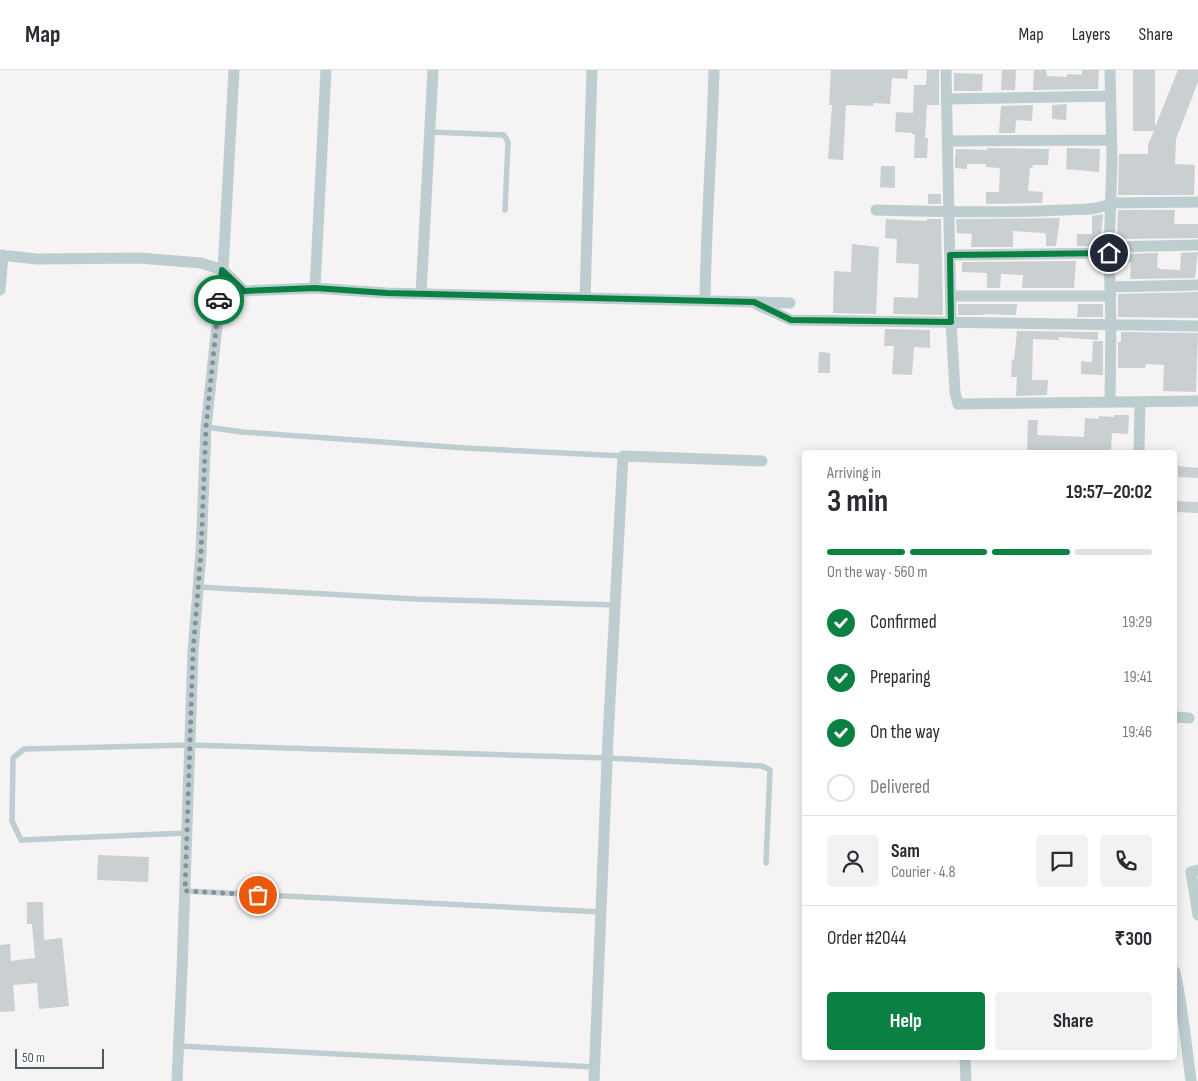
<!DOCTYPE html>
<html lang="en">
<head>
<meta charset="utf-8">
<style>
  body { margin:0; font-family:"Sofia Sans Condensed",sans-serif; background:#f2f2f3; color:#2b2b33; height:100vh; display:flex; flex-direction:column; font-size:19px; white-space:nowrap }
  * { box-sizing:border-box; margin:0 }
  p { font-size:16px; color:#7c7c81 }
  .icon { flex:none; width:28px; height:28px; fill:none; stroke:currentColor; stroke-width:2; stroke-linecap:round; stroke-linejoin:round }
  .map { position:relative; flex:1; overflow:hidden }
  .details { position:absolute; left:802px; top:380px; width:375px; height:610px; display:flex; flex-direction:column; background:#fff; border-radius:5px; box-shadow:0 2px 12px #0003 }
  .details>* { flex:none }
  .scale { position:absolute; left:15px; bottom:12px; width:89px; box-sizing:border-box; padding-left:5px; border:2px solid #485d63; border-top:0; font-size:14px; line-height:18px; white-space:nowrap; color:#485d63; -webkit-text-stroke:4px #fff; paint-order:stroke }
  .pin { position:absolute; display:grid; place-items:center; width:42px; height:42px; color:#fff; margin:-21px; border:2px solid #fff; border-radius:50%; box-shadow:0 1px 5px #0007 }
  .courier { position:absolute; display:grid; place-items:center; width:50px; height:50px; margin:-25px; border:4px solid #0b8043; border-radius:50%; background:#fff; color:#222; box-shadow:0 1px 6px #0007 }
  .headline em { font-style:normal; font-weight:700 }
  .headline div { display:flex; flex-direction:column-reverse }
  .headline { display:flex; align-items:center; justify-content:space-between; height:85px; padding:0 25px }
  h1 { font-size:32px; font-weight:700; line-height:38px }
  .bar { display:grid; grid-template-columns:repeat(4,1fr); gap:8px 5px; align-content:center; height:60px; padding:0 25px }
  .bar i { height:6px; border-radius:4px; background:#e1e1e2 }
  .bar .current { background:#0b8043 }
  .bar p { grid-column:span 4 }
  .line { display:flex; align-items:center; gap:12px; padding:0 25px; border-top:1px solid #e1e1e2 }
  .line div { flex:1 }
  .round { display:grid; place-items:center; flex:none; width:52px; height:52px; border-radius:5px; background:#f2f2f3 }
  ol { padding:0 25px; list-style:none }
  li { display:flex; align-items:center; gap:15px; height:55px }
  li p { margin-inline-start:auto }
  li .icon { padding:5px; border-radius:50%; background:#0b8043; color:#fff; stroke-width:4 }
  li:last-child { color:#7c7c81 }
  li i { width:28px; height:28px; border:2px solid #e1e1e2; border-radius:50% }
  .action { display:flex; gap:10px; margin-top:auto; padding:10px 25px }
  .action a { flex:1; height:58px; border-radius:5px; background:#0b8043; color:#fff; font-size:20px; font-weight:700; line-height:58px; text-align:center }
  .action a+a { background:#f2f2f3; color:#2b2b33 }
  header { display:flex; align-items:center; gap:30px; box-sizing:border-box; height:70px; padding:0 25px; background:#fff; border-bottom:1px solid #e1e1e2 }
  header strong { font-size:24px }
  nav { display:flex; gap:28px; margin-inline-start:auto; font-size:18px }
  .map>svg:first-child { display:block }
  .building { fill:#cacfd2 }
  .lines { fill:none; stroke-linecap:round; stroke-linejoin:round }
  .lane { stroke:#bdcdd0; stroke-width:5.5 }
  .street { stroke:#bdcdd0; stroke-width:11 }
  .done { stroke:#859295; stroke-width:5; stroke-dasharray:0 9 }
  .route { stroke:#0b8043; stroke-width:6 }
</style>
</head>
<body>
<header>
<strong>Map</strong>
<nav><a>Map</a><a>Layers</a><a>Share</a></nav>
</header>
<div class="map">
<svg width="1198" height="1011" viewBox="0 0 1198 1011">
  <rect width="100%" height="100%" fill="#f5f3f3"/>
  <!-- building -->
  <path class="building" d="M 831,0 L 908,0 L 907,9 L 892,8 L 890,34 L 874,33 L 873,36 L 846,35 L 843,90 L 828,89 L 832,35 L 829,35 Z
    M 927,0 L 939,0 L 939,35 L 927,35 L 925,68 L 928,68 L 927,88 L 914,88 L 915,65 L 912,64 L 912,63 L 895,62 L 896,42 L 913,43 L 914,15 L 926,15 Z
    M 1002,0 L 1016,0 L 1015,20 L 1001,20 Z
    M 1034,0 L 1046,0 L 1047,6 L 1067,7 L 1067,4 L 1082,5 L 1082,0 L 1099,0 L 1098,19 L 1033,20 Z
    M 1133,0 L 1155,0 L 1155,57 L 1178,0 L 1198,0 L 1198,12 L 1176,69 L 1175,94 L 1195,95 L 1194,125 L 1118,125 L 1119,84 L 1148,84 L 1148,75 L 1154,61 L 1133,61 Z
    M 954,3 L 983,4 L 982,21 L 954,21 Z
    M 1067,34 L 1066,50 L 1052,49 L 1052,35 Z
    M 1033,35 L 1032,51 L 1016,50 L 1015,63 L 999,63 L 1001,36 Z
    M 987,78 L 1049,79 L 1048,95 L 1033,95 L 1032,98 L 1030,98 L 1028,121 L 1043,122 L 1042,133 L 986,134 L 986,122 L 999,122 L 1000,98 L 986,97 L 986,94 L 967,94 L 967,99 L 955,98 L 955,88 L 956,79 L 987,80 Z
    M 1067,78 L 1100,79 L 1099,102 L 1066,99 Z
    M 881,96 L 895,96 L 895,118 L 880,117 Z
    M 928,124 L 941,124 L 941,134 L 928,134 Z
    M 1118,140 L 1175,140 L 1174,154 L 1198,154 L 1198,168 L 1117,169 Z
    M 1103,144 L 1100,176 L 1077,176 L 1077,164 L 1092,164 L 1092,146 Z
    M 1060,148 L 1056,176 L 1046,176 L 1046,164 L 1044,163 L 1013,161 L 1013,177 L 971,177 L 972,164 L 957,163 L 956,149 Z
    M 886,149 L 927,151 L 927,149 L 941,149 L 943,245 L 893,244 L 894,227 L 918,228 L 919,194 L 896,193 L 897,169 L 885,168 Z
    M 852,174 L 879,177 L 876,244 L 833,243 L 834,201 L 851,202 Z
    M 1198,182 L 1195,208 L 1130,209 L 1131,192 L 1119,191 L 1120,184 L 1158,183 L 1157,198 L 1160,198 L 1160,199 L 1180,200 L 1181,183 Z
    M 1076,191 L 1074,218 L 1022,218 L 1023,205 L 1001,204 L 1000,218 L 987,218 L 987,203 L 962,202 L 962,192 Z
    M 1198,222 L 1198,248 L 1118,247 L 1118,224 Z
    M 958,234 L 1017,234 L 1016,245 L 985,244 L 985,245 L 958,245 Z
    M 1078,234 L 1103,234 L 1103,247 L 1077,247 Z
    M 885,259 L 930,260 L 930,278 L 914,277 L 912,305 L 892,304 L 894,276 L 884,276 Z
    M 1017,261 L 1098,262 L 1098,270 L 1059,267 L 1059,270 L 1033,269 L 1032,310 L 1048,310 L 1047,325 L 1016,326 L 1017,307 L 1011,307 L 1012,289 L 1014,290 Z
    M 1121,262 L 1198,263 L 1196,322 L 1163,321 L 1164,295 L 1146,294 L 1145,298 L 1118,298 L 1118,272 L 1121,272 Z
    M 1093,271 L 1103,271 L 1103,305 L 1081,304 L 1081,291 L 1092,292 Z
    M 819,282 L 830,283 L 830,303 L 818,303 Z
    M 1114,345 L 1129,345 L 1128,364 L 1112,363 L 1111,382 L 1068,381 L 1068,382 L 1027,382 L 1028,350 L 1038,350 L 1037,365 L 1084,367 L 1085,348 L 1099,349 L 1099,346 L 1114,347 Z
    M 1178,396 L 1198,398 L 1198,408 L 1178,407 Z
    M 1177,431 L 1198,432 L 1198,443 L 1176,442 Z
    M 98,785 L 149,787 L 148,812 L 97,810 Z
    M 27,832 L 43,832 L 44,870 L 62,868 L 69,936 L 39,939 L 37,913 L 13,915 L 15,941 L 0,942 L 0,875 L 10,874 L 11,891 L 35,888 L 32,854 L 27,854 Z"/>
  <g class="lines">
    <!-- lane -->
    <path class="lane" d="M 430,62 L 504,65 L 508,72 L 505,140
      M 206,357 L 242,362 L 465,378 L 623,386
      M 198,517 L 415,529 L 615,535
      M 187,763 L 21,770 L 12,751 L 13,688 L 24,679 L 190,675 L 608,688 L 762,696 L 770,700 L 766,793
      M 185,821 L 602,842
      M 179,976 L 595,997"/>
    <!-- street -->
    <path class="street" d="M 946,0 L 951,252 L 955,322 L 958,334 L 1198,331
      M 1110,0 L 1112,89 L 1109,183 L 1111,255 L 1110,332
      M 946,29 L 1110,26
      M 947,71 L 1111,70
      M 876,140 C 938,142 1000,143 1062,140 C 1078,139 1097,141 1111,133 L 1198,132
      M 1109,177 L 1198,175
      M 0,185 L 37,189 L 139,188 L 201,193 L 223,200 L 244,221 L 315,218 L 387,223 L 790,233
      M 950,185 L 1109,183
      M 1110,217 L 1198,215
      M 315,218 L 326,0
      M 0,220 L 3,185
      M 421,224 L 433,0
      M 951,226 L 1111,226
      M 585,228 L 592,0
      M 705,231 C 706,154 712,77 714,0
      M 758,235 L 791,250 L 1198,256
      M 1139,382 L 1140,332
      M 1175,647 L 1189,648
      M 1198,800 L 1191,802 L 1198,845
      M 1175,902 C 1183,938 1186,974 1191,1011
      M 965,988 L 966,1011
      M 177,1011 L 182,901 L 193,582 L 201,482 L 206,357 L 223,200 L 234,0
      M 594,1011 L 608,668 L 623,386 L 762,391"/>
  </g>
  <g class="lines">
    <!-- done -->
    <path class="done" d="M 219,230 L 206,357 L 201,482 L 193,582 L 185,821 L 258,825"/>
    <!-- route -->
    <path class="route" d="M 219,230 L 222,200 L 244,221 L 315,218 L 387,223 L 754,232 L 791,250 L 951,252 L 950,185 L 1109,183"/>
  </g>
</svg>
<div class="scale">50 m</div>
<div class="pin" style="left:258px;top:825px;background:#ea580c"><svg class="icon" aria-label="bag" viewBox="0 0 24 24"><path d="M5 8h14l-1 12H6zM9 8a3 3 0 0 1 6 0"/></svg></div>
<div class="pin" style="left:1109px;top:183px;background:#1f2937"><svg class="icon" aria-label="home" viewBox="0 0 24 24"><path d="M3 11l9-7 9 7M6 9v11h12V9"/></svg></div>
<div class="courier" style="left:219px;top:230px"><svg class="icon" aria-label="car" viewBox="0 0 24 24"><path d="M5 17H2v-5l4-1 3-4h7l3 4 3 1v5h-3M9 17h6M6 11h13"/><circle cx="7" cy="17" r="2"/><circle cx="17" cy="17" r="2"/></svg></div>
<section class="details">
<div class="headline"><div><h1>3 min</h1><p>Arriving in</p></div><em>19:57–20:02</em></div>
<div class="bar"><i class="current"></i><i class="current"></i><i class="current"></i><i></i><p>On the way · 560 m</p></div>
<ol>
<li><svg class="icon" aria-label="check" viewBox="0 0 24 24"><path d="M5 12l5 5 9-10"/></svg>Confirmed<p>19:29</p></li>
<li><svg class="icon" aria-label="check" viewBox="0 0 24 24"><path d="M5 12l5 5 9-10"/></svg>Preparing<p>19:41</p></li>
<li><svg class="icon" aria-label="check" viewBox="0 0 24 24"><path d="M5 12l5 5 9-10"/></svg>On the way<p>19:46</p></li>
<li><i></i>Delivered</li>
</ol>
<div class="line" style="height:90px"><a class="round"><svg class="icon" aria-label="person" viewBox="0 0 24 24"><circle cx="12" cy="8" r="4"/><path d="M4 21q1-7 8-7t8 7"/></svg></a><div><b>Sam</b><p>Courier · 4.8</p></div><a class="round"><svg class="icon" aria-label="chat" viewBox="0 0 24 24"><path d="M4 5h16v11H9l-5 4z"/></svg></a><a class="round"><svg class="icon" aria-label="phone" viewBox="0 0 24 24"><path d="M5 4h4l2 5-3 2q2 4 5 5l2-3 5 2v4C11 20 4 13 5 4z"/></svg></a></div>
<div class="line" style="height:65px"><div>Order #2044</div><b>₹300</b></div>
<div class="action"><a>Help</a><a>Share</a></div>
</section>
</div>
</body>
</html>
